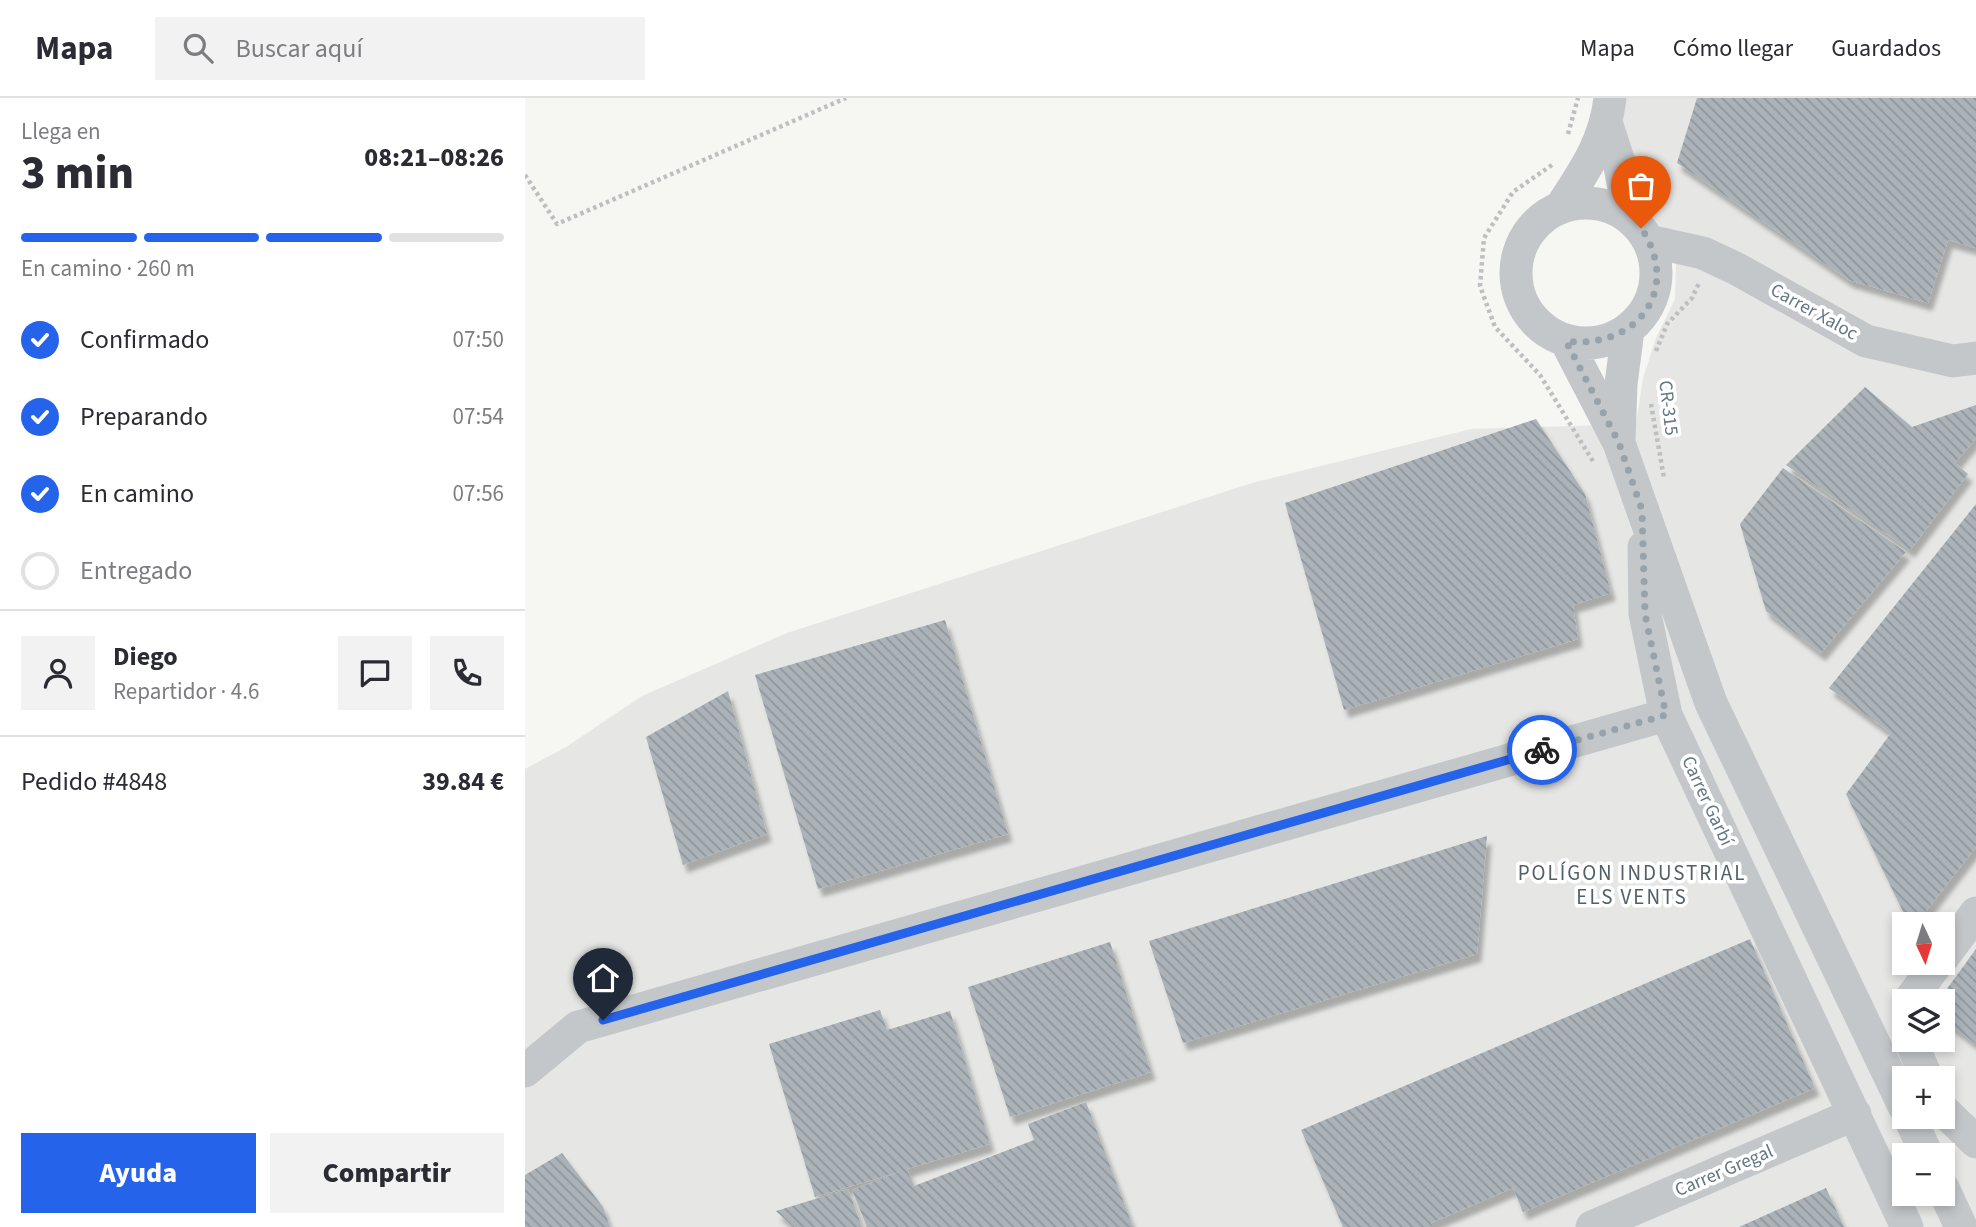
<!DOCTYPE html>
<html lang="es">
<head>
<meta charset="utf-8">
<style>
  body { margin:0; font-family:"Source Sans 3",sans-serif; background:#f2f2f3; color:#2b2b33; height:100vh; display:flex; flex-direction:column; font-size:26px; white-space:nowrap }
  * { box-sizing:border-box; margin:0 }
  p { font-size:23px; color:#7c7c81 }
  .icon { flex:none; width:38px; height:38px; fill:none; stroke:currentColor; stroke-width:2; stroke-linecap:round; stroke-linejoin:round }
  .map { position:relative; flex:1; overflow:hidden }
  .drawer { display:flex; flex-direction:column; background:#fff; width:525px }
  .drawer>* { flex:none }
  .needle { width:46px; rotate:176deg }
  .controls { position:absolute; left:1367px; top:814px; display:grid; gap:14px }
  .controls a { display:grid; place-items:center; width:63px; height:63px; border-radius:0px; background:#fff; box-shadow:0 4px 10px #0003; font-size:35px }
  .pin { position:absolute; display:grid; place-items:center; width:60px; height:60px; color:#fff; margin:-72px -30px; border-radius:50% 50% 50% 0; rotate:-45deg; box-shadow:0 0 7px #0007 }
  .pin .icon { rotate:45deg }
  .courier { position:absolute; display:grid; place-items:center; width:70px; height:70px; margin:-35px; border:5px solid #2563eb; border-radius:50%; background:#fff; color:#222; box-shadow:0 2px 9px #0007 }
  .summary em { font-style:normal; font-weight:800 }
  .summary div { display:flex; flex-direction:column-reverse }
  .summary { display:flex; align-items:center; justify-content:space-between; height:119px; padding:0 21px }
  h1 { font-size:46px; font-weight:800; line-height:52px }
  .bar { display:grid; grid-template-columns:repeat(4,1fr); gap:10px 7px; align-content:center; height:84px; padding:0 21px }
  .bar i { height:9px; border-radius:5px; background:#e1e1e2 }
  .bar .active { background:#2563eb }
  .bar p { grid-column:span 4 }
  .line { display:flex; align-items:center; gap:18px; padding:0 21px; border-top:2px solid #e1e1e2 }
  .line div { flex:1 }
  .round { display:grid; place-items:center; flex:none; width:74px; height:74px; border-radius:0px; background:#f2f2f3 }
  ol { padding:0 21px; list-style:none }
  li { display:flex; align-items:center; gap:21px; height:77px }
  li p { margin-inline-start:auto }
  li .icon { padding:7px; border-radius:50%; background:#2563eb; color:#fff; stroke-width:4 }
  li:last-child { color:#7c7c81 }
  li i { width:38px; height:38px; border:4px solid #e1e1e2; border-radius:50% }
  .button { display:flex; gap:14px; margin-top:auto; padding:14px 21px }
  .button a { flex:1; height:80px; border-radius:0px; background:#2563eb; color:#fff; font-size:28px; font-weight:800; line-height:80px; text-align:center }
  .button a+a { background:#f2f2f3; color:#2b2b33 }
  header { display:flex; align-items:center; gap:42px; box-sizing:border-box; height:98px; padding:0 35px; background:#fff; border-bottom:2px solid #e1e1e2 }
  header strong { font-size:33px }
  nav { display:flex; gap:38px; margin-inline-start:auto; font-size:24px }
  .search { width:490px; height:63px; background:#f2f2f3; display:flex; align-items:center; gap:18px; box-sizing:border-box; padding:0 24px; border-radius:0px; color:#7c7c81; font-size:26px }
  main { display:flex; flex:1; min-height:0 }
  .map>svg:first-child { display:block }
  .built { fill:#e6e7e5; fill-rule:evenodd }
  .building { fill:url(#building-back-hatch); filter:url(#shadow) }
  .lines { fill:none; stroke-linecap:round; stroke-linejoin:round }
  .path { stroke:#bdbfc1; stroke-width:4.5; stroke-dasharray:3.5 3.5; stroke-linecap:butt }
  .minor { stroke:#c3c7ca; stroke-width:33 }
  .done { stroke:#97a2aa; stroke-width:7; stroke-dasharray:0 12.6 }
  .route { stroke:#2563eb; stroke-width:9 }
  .labels { text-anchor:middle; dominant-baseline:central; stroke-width:7; stroke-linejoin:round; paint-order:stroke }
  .street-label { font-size:19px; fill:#647584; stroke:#fff }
  .neighbourhood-label { font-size:21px; letter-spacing:2px; fill:#525f69; stroke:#fff }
</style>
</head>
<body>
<header>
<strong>Mapa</strong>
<div class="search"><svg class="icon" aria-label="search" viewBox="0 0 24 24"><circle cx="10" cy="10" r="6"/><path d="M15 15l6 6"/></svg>Buscar aquí</div>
<nav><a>Mapa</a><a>Cómo llegar</a><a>Guardados</a></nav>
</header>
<main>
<section class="drawer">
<div class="summary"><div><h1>3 min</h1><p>Llega en</p></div><em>08:21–08:26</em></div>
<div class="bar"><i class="active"></i><i class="active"></i><i class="active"></i><i></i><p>En camino · 260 m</p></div>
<ol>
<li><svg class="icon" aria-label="check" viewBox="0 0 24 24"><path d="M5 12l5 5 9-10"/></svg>Confirmado<p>07:50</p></li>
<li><svg class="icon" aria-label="check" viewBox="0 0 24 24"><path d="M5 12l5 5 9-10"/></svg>Preparando<p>07:54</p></li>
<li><svg class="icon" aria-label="check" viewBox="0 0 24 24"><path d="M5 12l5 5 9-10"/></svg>En camino<p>07:56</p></li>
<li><i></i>Entregado</li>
</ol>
<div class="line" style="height:126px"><a class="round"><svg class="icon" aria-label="person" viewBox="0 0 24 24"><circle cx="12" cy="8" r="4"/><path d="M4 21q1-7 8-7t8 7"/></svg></a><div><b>Diego</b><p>Repartidor · 4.6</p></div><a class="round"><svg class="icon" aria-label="chat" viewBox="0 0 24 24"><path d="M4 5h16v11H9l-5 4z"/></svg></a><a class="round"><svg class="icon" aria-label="phone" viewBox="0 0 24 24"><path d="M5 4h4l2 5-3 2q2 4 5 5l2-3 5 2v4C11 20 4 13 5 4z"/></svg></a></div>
<div class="line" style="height:91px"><div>Pedido #4848</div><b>39.84 €</b></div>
<div class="button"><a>Ayuda</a><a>Compartir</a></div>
</section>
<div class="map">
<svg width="1451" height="1129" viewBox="0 0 1451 1129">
  <defs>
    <pattern id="building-back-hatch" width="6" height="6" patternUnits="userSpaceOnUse" patternTransform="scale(1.75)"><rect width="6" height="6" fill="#abb3b9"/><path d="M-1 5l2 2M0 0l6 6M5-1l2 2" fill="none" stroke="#8f969c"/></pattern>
    <filter id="shadow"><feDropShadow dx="4.5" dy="8" stdDeviation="2" flood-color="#0004"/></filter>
  </defs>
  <rect width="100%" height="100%" fill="#f6f6f2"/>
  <!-- built -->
  <path class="built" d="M 1098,0 L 1451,0 L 1451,1129 L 0,1129 L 0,671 L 41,649 L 117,598 L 262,535 L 727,385 L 946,331 L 1111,326 L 1118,280 L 1131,240 L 1150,201 L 1151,164 L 1135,129 L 1110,98 L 1097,34 ZM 1379,826 L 1418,826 L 1418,864 L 1379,864 ZM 1379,903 L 1418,903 L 1418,942 L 1379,942 ZM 1379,980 L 1418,980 L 1418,1018 L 1379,1018 ZM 1379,1057 L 1418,1057 L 1418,1096 L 1379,1096 Z"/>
  <!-- building -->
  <path class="building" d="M 1172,0 L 1451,0 L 1451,150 L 1423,142 L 1403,205 L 1324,182 L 1152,65 Z
    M 1340,289 L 1387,329 L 1451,307 L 1451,340 L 1430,365 L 1443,376 L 1385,452 L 1261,367 Z
    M 1011,321 L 1060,396 L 1086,495 L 1048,507 L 1053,541 L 819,612 L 760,405 Z
    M 1258,370 L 1381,454 L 1296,555 L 1241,513 L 1215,426 Z
    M 1451,406 L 1451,749 L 1391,826 L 1384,826 L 1321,696 L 1366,635 L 1304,590 Z
    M 420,522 L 483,736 L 293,791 L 230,577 Z
    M 203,593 L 242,736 L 158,767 L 121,639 Z
    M 962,738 L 952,856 L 658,945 L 624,843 Z
    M 1225,841 L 1290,990 L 998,1114 L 988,1090 L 906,1125 L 908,1129 L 818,1129 L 776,1032 Z
    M 585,844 L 626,974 L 485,1019 L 443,889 Z
    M 1451,851 L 1451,946 L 1418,922 L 1418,903 L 1413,903 Z
    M 355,912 L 362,932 L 425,913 L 465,1046 L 382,1071 L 389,1088 L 509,1042 L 503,1026 L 561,1004 L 608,1129 L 342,1129 L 327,1092 L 377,1073 L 290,1099 L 244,946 Z
    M 37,1055 L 78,1109 L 85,1129 L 0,1129 L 0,1077 Z
    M 1301,1090 L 1319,1129 L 1214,1129 Z
    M 323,1091 L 337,1129 L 268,1129 L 251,1113 Z"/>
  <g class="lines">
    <!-- path -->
    <path class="path" d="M 1043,36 L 1053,0
      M 1027,67 L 988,94 L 959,140 L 955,188 L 970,229 L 1015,277 L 1069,365
      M 0,77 L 32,126 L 321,0
      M 1131,253 L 1142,226 L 1167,200 L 1174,185
      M 1126,306 L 1139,380"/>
    <!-- minor -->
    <path class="minor" d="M 1082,27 L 1094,64 L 1105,120
      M991 175a70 70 0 1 1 140 0a70 70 0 1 1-140 0Z
      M 1036,109 C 1060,72 1080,44 1085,0
      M 1124,143 L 1178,155 L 1212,171 L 1341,243 L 1428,263 L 1451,260
      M 1041,243 L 1094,345 L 1186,605 L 1379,1008
      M 1094,343 L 1096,286 L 1103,232
      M 1119,449 L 1120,516 L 1141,617 L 1382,1129
      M 1418,859 L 1451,815
      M 1384,903 L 1413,864
      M 1385,942 L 1402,980
      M 0,973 L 53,929 L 1141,617
      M 1418,1012 L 1451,1044
      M 1384,1018 L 1402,1057
      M 1418,1090 L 1436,1129
      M 1067,1129 L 1330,1016"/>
  </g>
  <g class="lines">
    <!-- done -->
    <path class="done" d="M 1017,652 L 1141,617 L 1120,516 L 1117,412 L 1094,345 L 1041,243 C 1111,252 1158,192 1116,130"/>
    <!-- route -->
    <path class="route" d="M 78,922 L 1017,652"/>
  </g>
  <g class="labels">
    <!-- street labels -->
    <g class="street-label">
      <text transform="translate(1289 214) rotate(29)">Carrer Xaloc</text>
      <text transform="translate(1143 310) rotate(83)">CR-315</text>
      <text transform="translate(1182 703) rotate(65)">Carrer Garbí</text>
      <text transform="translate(1199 1073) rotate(-23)">Carrer Gregal</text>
    </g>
    <!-- neighbourhood labels -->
    <g class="neighbourhood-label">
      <text x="1107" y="775">POLÍGON INDUSTRIAL<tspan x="1107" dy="24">ELS VENTS</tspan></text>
    </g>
  </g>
</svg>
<div class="controls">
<a><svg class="needle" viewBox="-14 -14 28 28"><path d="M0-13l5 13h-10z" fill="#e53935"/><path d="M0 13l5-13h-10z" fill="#7c7c81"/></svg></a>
<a><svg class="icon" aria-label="layers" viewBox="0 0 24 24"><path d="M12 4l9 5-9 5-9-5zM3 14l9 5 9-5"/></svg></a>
<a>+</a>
<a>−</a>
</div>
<div class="pin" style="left:1116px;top:130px;background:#ea580c"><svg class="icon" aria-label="bag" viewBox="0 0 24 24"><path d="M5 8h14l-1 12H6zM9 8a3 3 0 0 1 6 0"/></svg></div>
<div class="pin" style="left:78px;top:922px;background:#1f2937"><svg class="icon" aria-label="home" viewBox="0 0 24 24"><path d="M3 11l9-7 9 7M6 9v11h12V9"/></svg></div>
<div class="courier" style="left:1017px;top:652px"><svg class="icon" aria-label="bike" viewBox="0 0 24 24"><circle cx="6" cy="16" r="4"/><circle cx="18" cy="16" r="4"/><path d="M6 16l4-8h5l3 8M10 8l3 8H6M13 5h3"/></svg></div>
</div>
</main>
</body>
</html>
